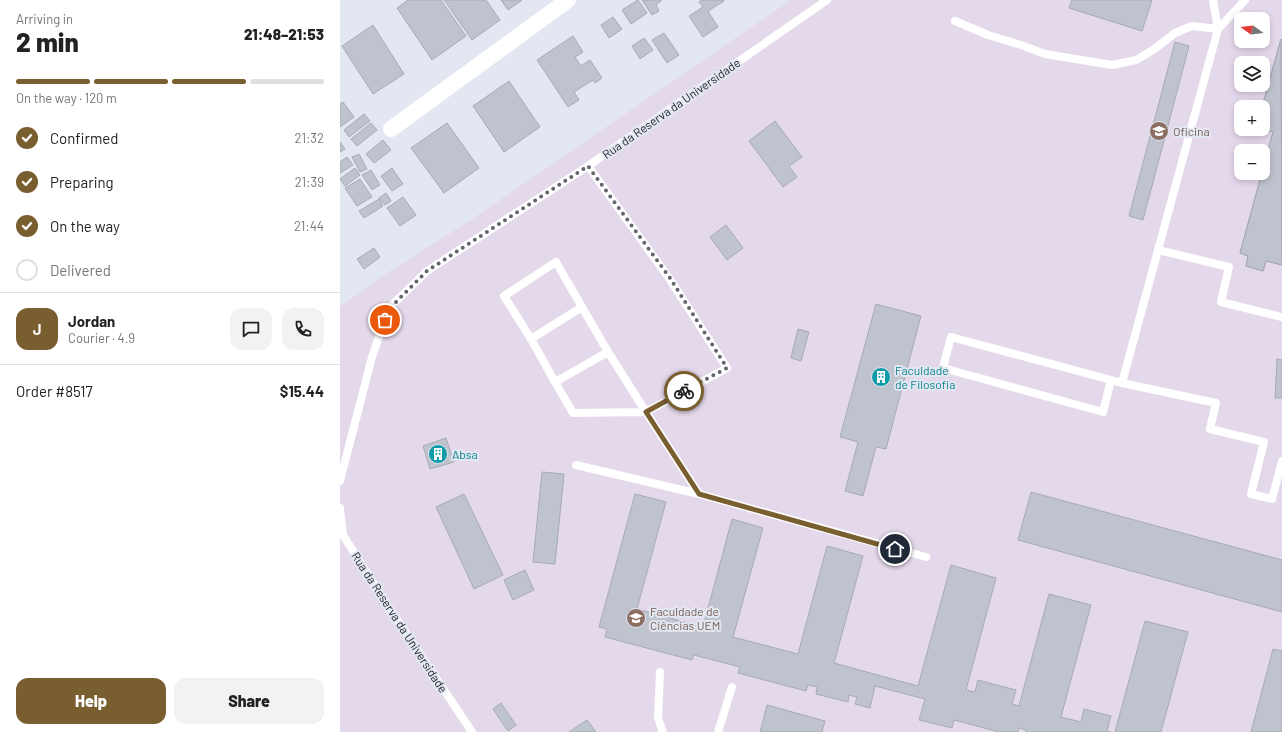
<!DOCTYPE html>
<html lang="en">
<head>
<meta charset="utf-8">
<style>
  body { margin:0; font-family:Barlow,sans-serif; background:#f2f2f2; color:#222; height:100vh; display:flex; flex-direction:column; font-size:15px; white-space:nowrap }
  * { box-sizing:border-box; margin:0 }
  p { font-size:13px; color:#767676 }
  .icon { flex:none; width:22px; height:22px; fill:none; stroke:currentColor; stroke-width:2; stroke-linecap:round; stroke-linejoin:round }
  .map { position:relative; flex:1; overflow:hidden }
  .side { display:flex; flex-direction:column; background:#fff; width:340px }
  .side>* { flex:none }
  .needle { width:26px; rotate:285deg }
  .buttons { position:absolute; left:894px; top:12px; display:grid; gap:8px }
  .buttons a { display:grid; place-items:center; width:36px; height:36px; border-radius:8px; background:#fff; box-shadow:0 2px 6px #0003; font-size:20px }
  .pin { position:absolute; display:grid; place-items:center; width:34px; height:34px; color:#fff; margin:-17px; border:2px solid #fff; border-radius:50%; box-shadow:0 1px 4px #0007 }
  .courier { position:absolute; display:grid; place-items:center; width:40px; height:40px; margin:-20px; border:3px solid #795e30; border-radius:50%; background:#fff; color:#222; box-shadow:0 1px 5px #0007 }
  .headline em { font-style:normal; font-weight:800 }
  .headline div { display:flex; flex-direction:column-reverse }
  .headline { display:flex; align-items:center; justify-content:space-between; height:68px; padding:0 16px }
  h1 { font-size:26px; font-weight:800; line-height:30px }
  .bar { display:grid; grid-template-columns:repeat(4,1fr); gap:6px 4px; align-content:center; height:48px; padding:0 16px }
  .bar i { height:5px; border-radius:3px; background:#e0e0e0 }
  .bar .active { background:#795e30 }
  .bar p { grid-column:span 4 }
  .line { display:flex; align-items:center; gap:10px; padding:0 16px; border-top:1px solid #e0e0e0 }
  .line div { flex:1 }
  .round { display:grid; place-items:center; flex:none; width:42px; height:42px; border-radius:12px; background:#f2f2f2 }
  ol { padding:0 16px; list-style:none }
  li { display:flex; align-items:center; gap:12px; height:44px }
  li p { margin-inline-start:auto }
  li .icon { padding:4px; border-radius:50%; background:#795e30; color:#fff; stroke-width:4 }
  li:last-child { color:#767676 }
  li i { width:22px; height:22px; border:2px solid #e0e0e0; border-radius:50% }
  .button { display:flex; gap:8px; margin-top:auto; padding:8px 16px }
  .button a { flex:1; height:46px; border-radius:12px; background:#795e30; color:#fff; font-size:16px; font-weight:800; line-height:46px; text-align:center }
  .button a+a { background:#f2f2f2; color:#222 }
  main { display:flex; flex:1; min-height:0 }
  .map>svg:first-child { display:block }
  .education { fill:#e4d8eb; fill-rule:evenodd }
  .building { fill:#bec3cd; stroke:#a7abb5 }
  .lines { fill:none; stroke-linecap:round; stroke-linejoin:round }
  .service { stroke:#fff; stroke-width:8 }
  .minor { stroke:#fff; stroke-width:16 }
  .done { stroke:#63666c; stroke-width:4; stroke-dasharray:0 7.2 }
  .route { stroke:#795e30; stroke-width:5 }
  .labels { text-anchor:middle; dominant-baseline:central; stroke-width:4; stroke-linejoin:round; paint-order:stroke }
  .street-label { font-size:12px; fill:#1f2024; stroke:#e2e7f2 }
  .education-label { font-size:12px; fill:#785e54; stroke:#e2e7f2; text-anchor:start }
  .culture-label { font-size:12px; fill:#0d838f; stroke:#e2e7f2; text-anchor:start }
</style>
</head>
<body>
<main>
<section class="side">
<div class="headline"><div><h1>2 min</h1><p>Arriving in</p></div><em>21:48–21:53</em></div>
<div class="bar"><i class="active"></i><i class="active"></i><i class="active"></i><i></i><p>On the way · 120 m</p></div>
<ol>
<li><svg class="icon" aria-label="check" viewBox="0 0 24 24"><path d="M5 12l5 5 9-10"/></svg>Confirmed<p>21:32</p></li>
<li><svg class="icon" aria-label="check" viewBox="0 0 24 24"><path d="M5 12l5 5 9-10"/></svg>Preparing<p>21:39</p></li>
<li><svg class="icon" aria-label="check" viewBox="0 0 24 24"><path d="M5 12l5 5 9-10"/></svg>On the way<p>21:44</p></li>
<li><i></i>Delivered</li>
</ol>
<div class="line" style="height:72px"><b class="round" style="background:#795e30;color:#fff">J</b><div><b>Jordan</b><p>Courier · 4.9</p></div><a class="round"><svg class="icon" aria-label="chat" viewBox="0 0 24 24"><path d="M4 5h16v11H9l-5 4z"/></svg></a><a class="round"><svg class="icon" aria-label="phone" viewBox="0 0 24 24"><path d="M5 4h4l2 5-3 2q2 4 5 5l2-3 5 2v4C11 20 4 13 5 4z"/></svg></a></div>
<div class="line" style="height:52px"><div>Order #8517</div><b>$15.44</b></div>
<div class="button"><a>Help</a><a>Share</a></div>
</section>
<div class="map">
<svg width="942" height="732" viewBox="0 0 942 732">
  <rect width="100%" height="100%" fill="#e2e7f2"/>
  <!-- education -->
  <path class="education" d="M 451,0 L 942,0 L 942,732 L 0,732 L 0,307 L 44,275 L 131,220 ZM 901,19 L 923,19 L 923,41 L 901,41 ZM 901,63 L 923,63 L 923,85 L 901,85 ZM 901,107 L 923,107 L 923,129 L 901,129 ZM 901,151 L 923,151 L 923,173 L 901,173 Z"/>
  <!-- building -->
  <path class="building" d="M 68,0 L 101,0 L 126,36 L 92,60 L 57,8 Z
    M 104,0 L 146,0 L 160,20 L 132,40 Z
    M 161,0 L 182,0 L 168,10 Z
    M 298,0 L 307,13 L 291,24 L 282,10 Z
    M 302,0 L 321,0 L 321,1 L 316,5 L 319,11 L 312,15 Z
    M 362,0 L 383,0 L 384,1 L 368,11 L 378,27 L 363,37 L 349,16 L 363,7 L 359,2 Z
    M 732,0 L 812,0 L 802,31 L 729,8 Z
    M 273,17 L 282,29 L 269,38 L 261,25 Z
    M 33,25 L 64,74 L 33,94 L 2,46 Z
    M 324,33 L 339,55 L 327,63 L 312,40 Z
    M 233,36 L 243,52 L 235,57 L 241,66 L 250,60 L 262,78 L 255,83 L 253,80 L 234,92 L 239,100 L 228,107 L 197,60 Z
    M 304,38 L 313,50 L 300,59 L 292,46 Z
    M 941,39 L 942,265 L 926,261 L 923,271 L 906,266 L 908,256 L 900,253 L 933,132 L 921,129 L 923,129 L 922,107 Z
    M 941,39 L 942,265 L 926,261 L 923,271 L 906,266 L 908,256 L 900,253 L 933,132 L 921,129 L 923,129 L 922,107 Z
    M 835,42 L 849,46 L 803,220 L 789,216 Z
    M 169,81 L 200,127 L 164,152 L 133,106 Z
    M 3,102 L 14,117 L 0,127 L 0,104 Z
    M 24,114 L 30,121 L 9,137 L 4,130 Z
    M 435,121 L 462,157 L 449,166 L 457,177 L 443,187 L 409,141 Z
    M 31,123 L 37,130 L 17,146 L 11,139 Z
    M 107,123 L 139,168 L 104,193 L 71,148 Z
    M 43,140 L 51,150 L 34,163 L 26,154 Z
    M 0,142 L 5,149 L 0,152 Z
    M 19,154 L 27,169 L 20,172 L 12,157 Z
    M 7,157 L 13,165 L 0,173 L 0,162 Z
    M 15,168 L 20,175 L 5,186 L 0,179 Z
    M 52,168 L 63,184 L 52,191 L 41,176 Z
    M 31,170 L 40,185 L 32,190 L 22,175 Z
    M 20,179 L 32,197 L 17,206 L 5,188 Z
    M 46,193 L 51,201 L 45,205 L 39,198 Z
    M 63,197 L 76,215 L 60,226 L 47,208 Z
    M 39,199 L 43,206 L 24,218 L 19,211 Z
    M 386,225 L 403,248 L 387,260 L 370,237 Z
    M 34,248 L 40,257 L 24,269 L 17,259 Z
    M 536,304 L 581,316 L 546,449 L 536,447 L 523,496 L 505,491 L 518,442 L 500,437 Z
    M 458,329 L 469,332 L 461,361 L 451,358 Z
    M 937,359 L 942,360 L 942,398 L 935,398 Z
    M 106,438 L 114,462 L 90,469 L 83,446 Z
    M 202,472 L 224,474 L 215,564 L 193,562 Z
    M 691,492 L 942,560 L 942,612 L 678,540 Z
    M 124,494 L 163,575 L 134,589 L 96,507 Z
    M 295,494 L 326,502 L 297,609 L 363,627 L 392,519 L 423,528 L 393,637 L 458,654 L 487,546 L 523,556 L 494,663 L 578,686 L 611,565 L 656,578 L 626,690 L 635,692 L 638,680 L 676,690 L 672,704 L 679,706 L 709,594 L 751,605 L 721,717 L 741,722 L 744,709 L 771,716 L 767,731 L 771,732 L 686,732 L 686,730 L 679,728 L 678,732 L 659,732 L 614,720 L 612,728 L 579,720 L 585,699 L 535,686 L 530,708 L 515,704 L 517,697 L 509,695 L 508,702 L 476,694 L 477,687 L 468,685 L 466,691 L 398,673 L 400,667 L 354,655 L 352,660 L 265,637 L 267,629 L 259,627 Z
    M 185,570 L 194,590 L 173,600 L 164,580 Z
    M 805,621 L 848,632 L 821,732 L 775,732 Z
    M 933,649 L 942,651 L 942,732 L 911,732 Z
    M 161,703 L 176,725 L 168,731 L 153,709 Z
    M 427,705 L 485,721 L 482,732 L 420,732 Z
    M 247,720 L 256,732 L 229,732 Z"/>
  <g class="lines">
    <!-- service -->
    <path class="service" d="M 615,21 L 648,35 L 681,45 L 705,54 L 772,65 L 796,60 L 813,50 L 835,33 L 852,26 L 878,29
      M 878,29 L 905,0
      M 248,166 L 329,278 L 387,368 L 306,412 L 359,494
      M 818,250 L 889,267 L 881,302 L 942,317
      M 191,339 L 242,307
      M 771,380 L 763,412 L 603,368 L 611,337 L 771,380 L 782,383 L 878,29 L 873,0
      M 215,382 L 233,413 L 306,412 L 268,352 L 216,262 L 164,296 L 191,339 L 215,382 L 268,352
      M 782,383 L 876,403 L 870,429 L 924,442 L 911,494 L 932,499 L 942,461
      M 236,465 L 359,494 L 586,557
      M 0,481 L 32,357 L 49,308 L 87,271 L 248,166 L 487,0
      M 0,508 L 3,535 L 44,600 L 132,732
      M 320,672 L 318,718 L 323,732
      M 378,732 L 392,687"/>
    <!-- minor -->
    <path class="minor" d="M 51,129 L 228,0"/>
  </g>
  <g class="lines">
    <!-- done -->
    <path class="done" d="M 45,320 L 50,308 L 87,271 L 248,166 L 330,278 L 387,368 L 344,391"/>
    <!-- route -->
    <path class="route" d="M 344,391 L 306,412 L 359,494 L 555,549"/>
  </g>
  <!-- icons -->
  <defs>
    <g id="university-disc" transform="scale(1)"><circle r="9.5" fill="#8d6e63" stroke="#e2e7f2"/><path d="M0-5L7-2L0 1L-7-2ZM-4 1L0 2.5L4 1V4Q0 6-4 4Z" fill="#fff"/></g>
    <g id="building-disc" transform="scale(1)"><circle r="9.5" fill="#0f9aa8" stroke="#e2e7f2"/><path d="M-4-6H4V6H1V3H-1V6H-4ZM-2.5-4.3h1.7v1.8h-1.7ZM.8-4.3h1.7v1.8H.8ZM-2.5-1h1.7V.8h-1.7ZM.8-1h1.7V.8H.8Z" fill="#fff"/></g>
  </defs>
  <g fill-rule="evenodd">
    <use href="#university-disc" x="819" y="131"/>
    <use href="#building-disc" x="541" y="377"/>
    <use href="#building-disc" x="98" y="454"/>
    <use href="#university-disc" x="296" y="618"/>
  </g>
  <g class="labels">
    <!-- street labels -->
    <g class="street-label">
      <text transform="translate(331 108) rotate(-35)">Rua da Reserva da Universidade</text>
      <text transform="translate(60 622) rotate(57)">Rua da Reserva da Universidade</text>
    </g>
    <!-- education labels -->
    <g class="education-label">
      <text x="833" y="131">Oficina</text>
      <text x="310" y="611">Faculdade de<tspan x="310" dy="14">Ciências UEM</tspan></text>
    </g>
    <!-- culture labels -->
    <g class="culture-label">
      <text x="555" y="370">Faculdade<tspan x="555" dy="14">de Filosofia</tspan></text>
      <text x="112" y="454">Absa</text>
    </g>
  </g>
</svg>
<div class="buttons">
<a><svg class="needle" viewBox="-14 -14 28 28"><path d="M0-13l5 13h-10z" fill="#e53935"/><path d="M0 13l5-13h-10z" fill="#767676"/></svg></a>
<a><svg class="icon" aria-label="layers" viewBox="0 0 24 24"><path d="M12 4l9 5-9 5-9-5zM3 14l9 5 9-5"/></svg></a>
<a>+</a>
<a>−</a>
</div>
<div class="pin" style="left:45px;top:320px;background:#ea580c"><svg class="icon" aria-label="bag" viewBox="0 0 24 24"><path d="M5 8h14l-1 12H6zM9 8a3 3 0 0 1 6 0"/></svg></div>
<div class="pin" style="left:555px;top:549px;background:#1f2937"><svg class="icon" aria-label="home" viewBox="0 0 24 24"><path d="M3 11l9-7 9 7M6 9v11h12V9"/></svg></div>
<div class="courier" style="left:344px;top:391px"><svg class="icon" aria-label="bike" viewBox="0 0 24 24"><circle cx="6" cy="16" r="4"/><circle cx="18" cy="16" r="4"/><path d="M6 16l4-8h5l3 8M10 8l3 8H6M13 5h3"/></svg></div>
</div>
</main>
</body>
</html>
